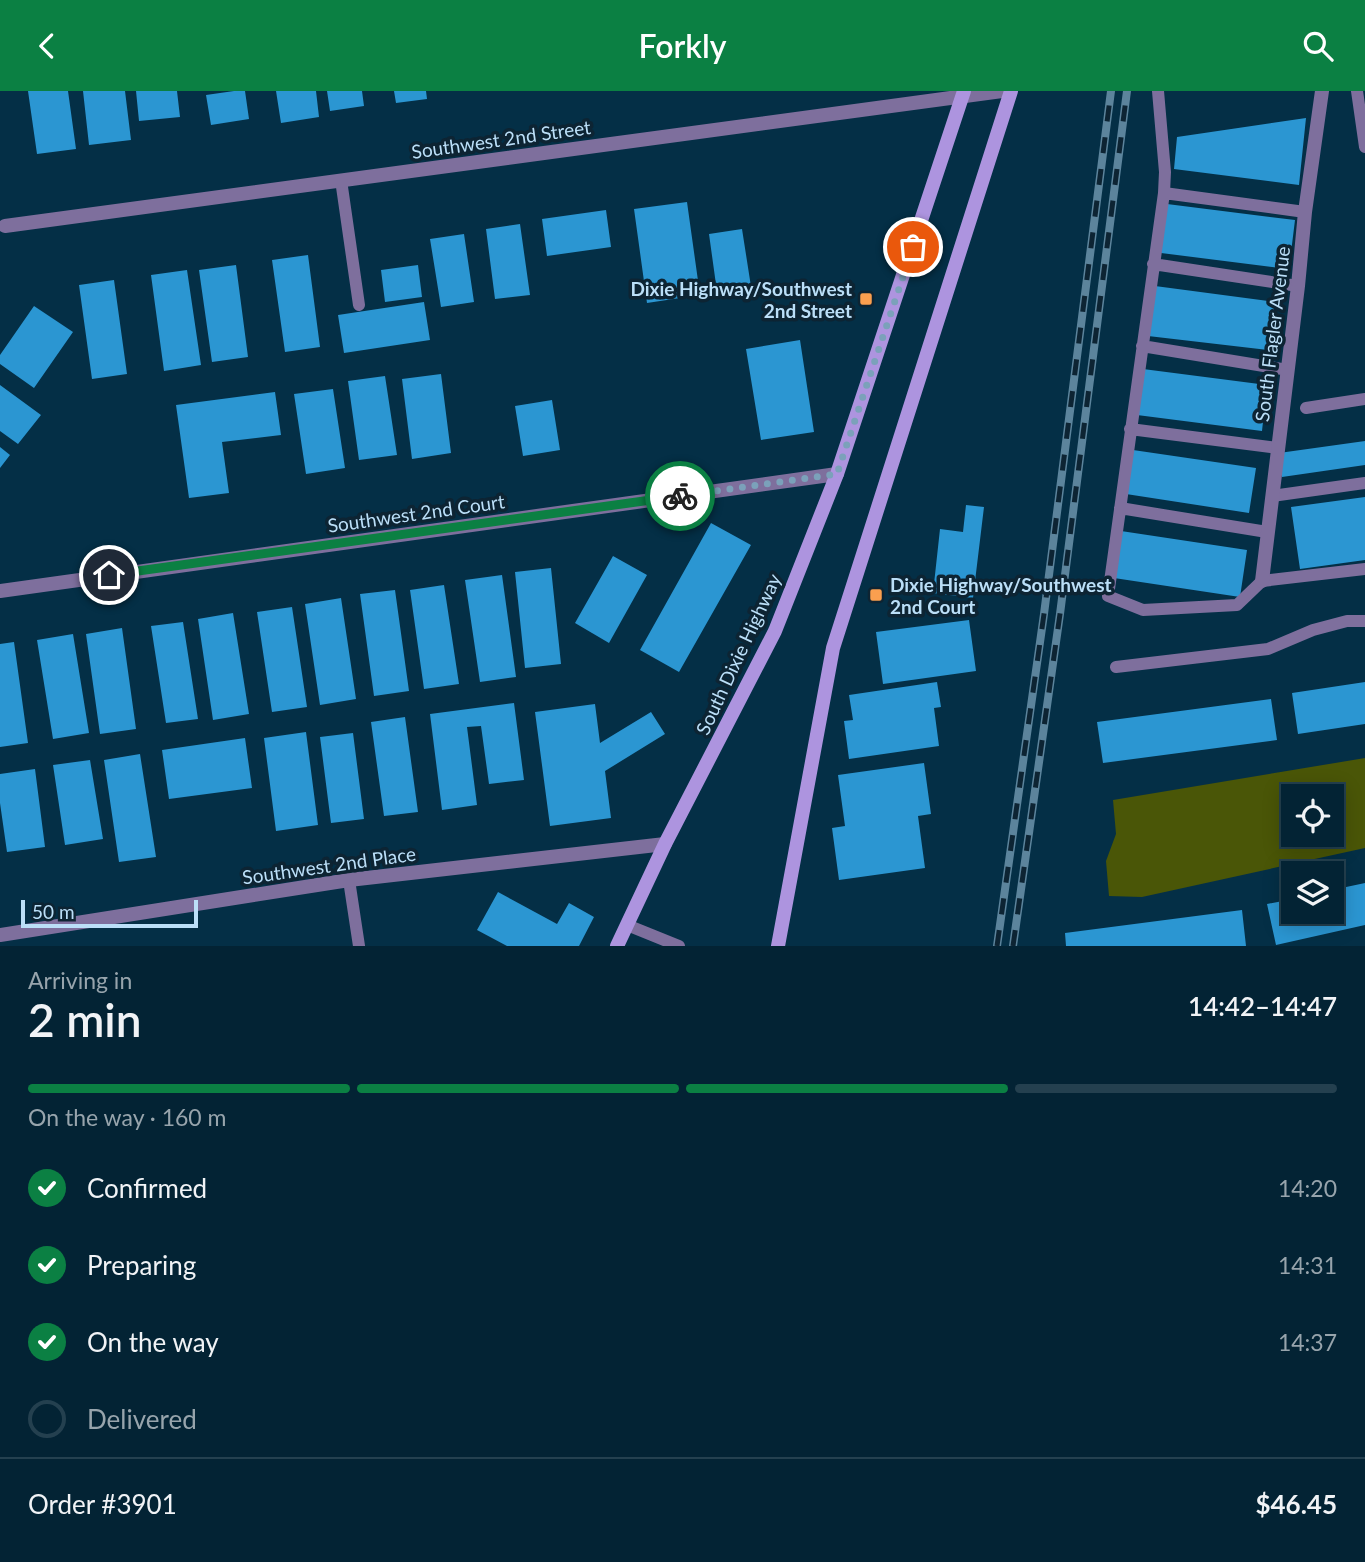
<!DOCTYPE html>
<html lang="en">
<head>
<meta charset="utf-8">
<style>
  body { margin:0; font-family:Lato,sans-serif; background:#112f40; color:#f1f3f6; height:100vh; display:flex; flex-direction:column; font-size:26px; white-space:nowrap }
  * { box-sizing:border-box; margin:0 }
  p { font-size:23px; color:#97a4ac }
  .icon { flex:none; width:38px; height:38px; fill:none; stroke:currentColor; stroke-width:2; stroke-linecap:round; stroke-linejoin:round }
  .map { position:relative; height:855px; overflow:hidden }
  .sheet { display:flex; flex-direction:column; background:#032334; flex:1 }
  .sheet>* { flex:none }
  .fabs { position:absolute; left:1281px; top:693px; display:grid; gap:14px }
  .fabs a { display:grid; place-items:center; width:63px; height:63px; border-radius:0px; background:#032334; box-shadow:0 4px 18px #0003,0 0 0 2px #24404f; font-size:35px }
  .scale { position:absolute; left:21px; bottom:18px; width:177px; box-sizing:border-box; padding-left:7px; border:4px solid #bbdff8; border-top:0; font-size:19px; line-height:24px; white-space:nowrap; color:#bbdff8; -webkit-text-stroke:5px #0d2433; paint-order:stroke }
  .pin { position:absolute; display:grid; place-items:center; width:60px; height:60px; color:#fff; margin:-30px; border:4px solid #fff; border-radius:50%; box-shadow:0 2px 7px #0007 }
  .courier { position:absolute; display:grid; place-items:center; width:70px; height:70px; margin:-35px; border:5px solid #0b8043; border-radius:50%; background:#fff; color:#222; box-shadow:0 2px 9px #0007 }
  .overview em { font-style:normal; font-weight:600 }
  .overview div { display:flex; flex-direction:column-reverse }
  .overview { display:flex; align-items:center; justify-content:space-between; height:119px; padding:0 28px }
  h1 { font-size:46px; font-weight:600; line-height:52px }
  .bar { display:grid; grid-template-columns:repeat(4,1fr); gap:10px 7px; align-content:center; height:84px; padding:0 28px }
  .bar i { height:9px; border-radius:5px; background:#24404f }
  .bar .active { background:#0b8043 }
  .bar p { grid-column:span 4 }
  .line { display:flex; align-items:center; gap:18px; padding:0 28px; border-top:2px solid #24404f }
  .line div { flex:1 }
  ol { padding:0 28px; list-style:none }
  li { display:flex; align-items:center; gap:21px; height:77px }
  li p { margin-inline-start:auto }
  li .icon { padding:7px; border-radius:50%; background:#0b8043; color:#fff; stroke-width:4 }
  li:last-child { color:#97a4ac }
  li i { width:38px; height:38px; border:4px solid #24404f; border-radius:50% }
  header { display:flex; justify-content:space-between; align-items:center; height:91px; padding:0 28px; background:#0b8043; color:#fff; font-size:32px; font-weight:600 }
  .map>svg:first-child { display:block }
  .water { fill:#4a5607; fill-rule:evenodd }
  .building { fill:#2b96d2 }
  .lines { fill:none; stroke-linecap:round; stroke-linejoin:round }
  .lane { stroke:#7e6f9d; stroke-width:12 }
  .street { stroke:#7e6f9d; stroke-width:14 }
  .secondary { stroke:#ad94df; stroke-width:14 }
  .rail-casing { stroke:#5c849c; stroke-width:8 }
  .rail { stroke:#0d2433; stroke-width:5; stroke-dasharray:16; stroke-linecap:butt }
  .done { stroke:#7ba1ba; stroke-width:7; stroke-dasharray:0 12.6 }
  .route { stroke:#0b8043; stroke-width:9 }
  .poi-dot { fill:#fa9f4f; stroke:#0d2433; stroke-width:2.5 }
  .labels { text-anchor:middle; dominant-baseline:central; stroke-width:7; stroke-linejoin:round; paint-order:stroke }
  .street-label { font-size:19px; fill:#bbdff8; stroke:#0d2433 }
  .poi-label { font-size:19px; font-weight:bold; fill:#bbdff8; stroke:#0d2433; text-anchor:end }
</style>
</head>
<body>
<header><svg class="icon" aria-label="back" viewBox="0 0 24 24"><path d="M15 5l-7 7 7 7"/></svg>Forkly<svg class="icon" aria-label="search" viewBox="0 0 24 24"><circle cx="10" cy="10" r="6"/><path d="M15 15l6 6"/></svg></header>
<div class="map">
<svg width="1365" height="855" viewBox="0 0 1365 855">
  <rect width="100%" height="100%" fill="#042f46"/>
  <!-- water -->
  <path class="water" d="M 1365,667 L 1365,757 L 1142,806 L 1109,805 L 1106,770 L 1116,743 L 1113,709 ZM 1293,705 L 1332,705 L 1332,744 L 1293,744 Z"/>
  <!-- building -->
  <path class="building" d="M 28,0 L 68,0 L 76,58 L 37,63 Z
    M 83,0 L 125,0 L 131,49 L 89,54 Z
    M 136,0 L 177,0 L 180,26 L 139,30 Z
    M 234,0 L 245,0 L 249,28 L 211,34 L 206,4 Z
    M 276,0 L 316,0 L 319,26 L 281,32 Z
    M 327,0 L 362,0 L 364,15 L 330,20 Z
    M 394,0 L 426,0 L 427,8 L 396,12 Z
    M 1306,27 L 1299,94 L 1174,78 L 1177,46 Z
    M 687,111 L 700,204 L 647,212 L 634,118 Z
    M 1167,113 L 1295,129 L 1289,178 L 1161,162 Z
    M 606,119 L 611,156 L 547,165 L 542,128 Z
    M 520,133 L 530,204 L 495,208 L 486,138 Z
    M 742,138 L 752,202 L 718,208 L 709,143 Z
    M 464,143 L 474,211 L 441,216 L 430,148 Z
    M 308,164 L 320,256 L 285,261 L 272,169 Z
    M 236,174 L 248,266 L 212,271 L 199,179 Z
    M 418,174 L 422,206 L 385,211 L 381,179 Z
    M 187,179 L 201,274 L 164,280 L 151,184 Z
    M 114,189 L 127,283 L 92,288 L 79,194 Z
    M 1155,195 L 1275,211 L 1268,259 L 1148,245 Z
    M 424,211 L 430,249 L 344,262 L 338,224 Z
    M 34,215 L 73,241 L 34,297 L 0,273 L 0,264 Z
    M 800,249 L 814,341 L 761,349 L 746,258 Z
    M 1143,278 L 1267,294 L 1262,340 L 1137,324 Z
    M 441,283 L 451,362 L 412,368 L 402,288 Z
    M 385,285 L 397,364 L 359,369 L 348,290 Z
    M 0,294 L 41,324 L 18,353 L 0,340 Z
    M 333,298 L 345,377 L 306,383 L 294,303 Z
    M 275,301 L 281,344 L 222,351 L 229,402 L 189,407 L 176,314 Z
    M 552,309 L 560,359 L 523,365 L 515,315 Z
    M 1365,350 L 1365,374 L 1282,386 L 1279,362 Z
    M 0,356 L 10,364 L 0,377 Z
    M 1133,359 L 1256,377 L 1249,422 L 1126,403 Z
    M 1365,406 L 1365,469 L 1300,478 L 1291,416 Z
    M 966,414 L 984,416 L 973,507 L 933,502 L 940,438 L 963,441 Z
    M 711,432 L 751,454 L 679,581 L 640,559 Z
    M 1121,440 L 1247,459 L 1240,506 L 1114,487 Z
    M 613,465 L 647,484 L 609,552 L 575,532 Z
    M 551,477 L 561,573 L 525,577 L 515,481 Z
    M 502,484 L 516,586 L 480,591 L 465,489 Z
    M 444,494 L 459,593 L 424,598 L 410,499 Z
    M 395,499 L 409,600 L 374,605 L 360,503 Z
    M 341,507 L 356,608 L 320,614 L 305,513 Z
    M 292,516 L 307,616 L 272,621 L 257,521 Z
    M 233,522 L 249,623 L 213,629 L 198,528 Z
    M 969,529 L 976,580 L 883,593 L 876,541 Z
    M 183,531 L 198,628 L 166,632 L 151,535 Z
    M 122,537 L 136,638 L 100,643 L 86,543 Z
    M 73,543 L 89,642 L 53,648 L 37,549 Z
    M 14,551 L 28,652 L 0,656 L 0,553 Z
    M 937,591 L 941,616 L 934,617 L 939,655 L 849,668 L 844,630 L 853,629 L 849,604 Z
    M 1365,591 L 1365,633 L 1298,643 L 1292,602 Z
    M 1271,608 L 1277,649 L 1103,672 L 1097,631 Z
    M 514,612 L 524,689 L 489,693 L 481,635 L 467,636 L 477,714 L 442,719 L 430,623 Z
    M 595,613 L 600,652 L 651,621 L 665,643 L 605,680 L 611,727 L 550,735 L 535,621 Z
    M 405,626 L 418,721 L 384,725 L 371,631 Z
    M 306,641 L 318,734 L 276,740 L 264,647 Z
    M 353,642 L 364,728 L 331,732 L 320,646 Z
    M 245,647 L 252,697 L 169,708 L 162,659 Z
    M 140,663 L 156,766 L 119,771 L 104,669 Z
    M 90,669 L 103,748 L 65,754 L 53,674 Z
    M 924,672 L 931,723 L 918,725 L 925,777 L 839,789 L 832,737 L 845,735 L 838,684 Z
    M 35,678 L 45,756 L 7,761 L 0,712 L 0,683 Z
    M 1365,792 L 1365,834 L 1276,854 L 1267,813 L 1293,808 L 1293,821 L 1332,821 L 1332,799 Z
    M 498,801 L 557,833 L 569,812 L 594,826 L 579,855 L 507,855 L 477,839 Z
    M 1242,819 L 1246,855 L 1066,855 L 1065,842 Z"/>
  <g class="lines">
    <!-- lane -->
    <path class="lane" d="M 1158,0 L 1165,81 L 1164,102 L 1108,505 L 1143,519 L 1237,514 L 1262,490 L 1365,478
      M 1357,0 L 1365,56
      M 341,89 L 359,214
      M 1164,102 L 1305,121
      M 1153,173 L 1298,195
      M 1142,255 L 1288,279
      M 1306,317 L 1365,308
      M 1130,338 L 1278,357
      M 1272,405 L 1365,392
      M 1120,417 L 1267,441
      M 1116,576 L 1268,558 L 1313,539 L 1347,530 L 1365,530
      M 349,789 L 359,855
      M 627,834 L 679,855"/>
    <!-- street -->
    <path class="street" d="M 5,135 L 1002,0
      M 1262,490 L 1298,195 L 1305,121 L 1322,0
      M 0,500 L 837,383
      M 0,844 L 349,789 L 665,753"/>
    <!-- secondary -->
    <path class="secondary" d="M 617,855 L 665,753 L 775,540 L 837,383 L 964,0
      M 778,855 L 833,557 L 1011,0"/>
    <!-- rail casing -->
    <g class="rail-casing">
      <path id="rail" d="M 997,855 L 1044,523 L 1111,0
        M 1013,855 L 1060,523 L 1127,0"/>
    </g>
    <!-- rail -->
    <use href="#rail" class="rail"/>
  </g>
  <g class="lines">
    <!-- done -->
    <path class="done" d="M 680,405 L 837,383 L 913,156"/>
    <!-- route -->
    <path class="route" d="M 109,484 L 680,405"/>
  </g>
  <!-- markers -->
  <g class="poi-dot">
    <rect x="859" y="201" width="14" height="14" rx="3.5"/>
    <rect x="869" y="497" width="14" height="14" rx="3.5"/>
  </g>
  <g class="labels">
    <!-- street labels -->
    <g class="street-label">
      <text transform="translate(501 48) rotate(-8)">Southwest 2nd Street</text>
      <text transform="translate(1272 243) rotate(-83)">South Flagler Avenue</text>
      <text transform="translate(416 422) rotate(-8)">Southwest 2nd Court</text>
      <text transform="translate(738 563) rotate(-65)">South Dixie Highway</text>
      <text transform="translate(329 774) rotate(-8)">Southwest 2nd Place</text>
    </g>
    <!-- poi labels -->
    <g class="poi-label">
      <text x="852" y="197">Dixie Highway/Southwest<tspan x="852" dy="22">2nd Street</tspan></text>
      <text x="890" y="493" text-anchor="start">Dixie Highway/Southwest<tspan x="890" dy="22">2nd Court</tspan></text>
    </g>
  </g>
</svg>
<div class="fabs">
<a><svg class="icon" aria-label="locate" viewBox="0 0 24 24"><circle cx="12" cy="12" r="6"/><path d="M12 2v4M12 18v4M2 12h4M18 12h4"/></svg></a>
<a><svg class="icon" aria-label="layers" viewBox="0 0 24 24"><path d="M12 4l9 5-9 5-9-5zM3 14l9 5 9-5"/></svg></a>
</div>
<div class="scale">50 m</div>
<div class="pin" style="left:913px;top:156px;background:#ea580c"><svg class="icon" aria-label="bag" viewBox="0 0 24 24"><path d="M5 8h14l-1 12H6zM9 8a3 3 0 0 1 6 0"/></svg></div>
<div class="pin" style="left:109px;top:484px;background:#1f2937"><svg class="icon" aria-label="home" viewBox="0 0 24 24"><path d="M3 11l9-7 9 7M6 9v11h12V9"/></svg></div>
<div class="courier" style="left:680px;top:405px"><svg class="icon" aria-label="bike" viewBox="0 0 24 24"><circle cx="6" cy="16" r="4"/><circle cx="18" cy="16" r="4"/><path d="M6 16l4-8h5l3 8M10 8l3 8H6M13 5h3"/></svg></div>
</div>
<section class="sheet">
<div class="overview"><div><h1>2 min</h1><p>Arriving in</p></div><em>14:42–14:47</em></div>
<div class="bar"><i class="active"></i><i class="active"></i><i class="active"></i><i></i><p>On the way · 160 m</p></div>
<ol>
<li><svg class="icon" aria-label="check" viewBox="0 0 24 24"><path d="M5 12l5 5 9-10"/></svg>Confirmed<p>14:20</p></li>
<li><svg class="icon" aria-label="check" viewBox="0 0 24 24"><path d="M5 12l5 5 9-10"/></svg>Preparing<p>14:31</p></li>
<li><svg class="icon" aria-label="check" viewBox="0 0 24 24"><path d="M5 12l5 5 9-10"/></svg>On the way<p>14:37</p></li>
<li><i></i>Delivered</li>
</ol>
<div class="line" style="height:91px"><div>Order #3901</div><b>$46.45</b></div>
</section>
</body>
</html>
